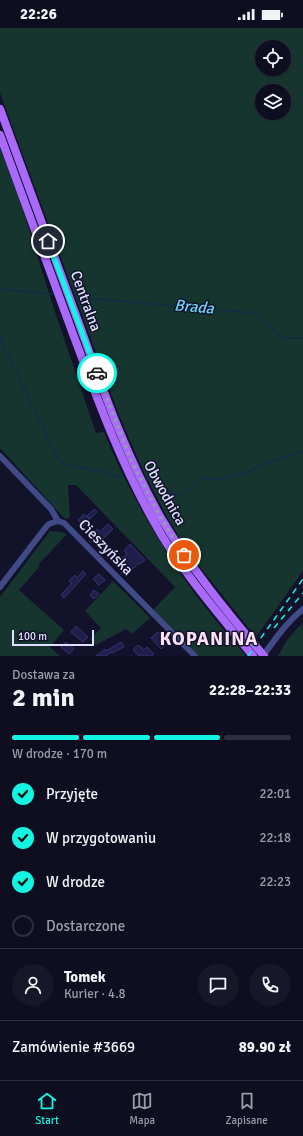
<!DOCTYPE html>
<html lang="pl">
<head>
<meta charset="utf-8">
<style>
  body { margin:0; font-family:Signika,sans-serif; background:#171729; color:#f1f3f6; height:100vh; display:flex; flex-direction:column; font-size:15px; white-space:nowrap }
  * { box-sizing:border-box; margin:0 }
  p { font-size:13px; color:#9b9ca5 }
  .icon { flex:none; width:22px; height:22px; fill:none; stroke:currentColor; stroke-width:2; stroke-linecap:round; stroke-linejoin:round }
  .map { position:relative; height:628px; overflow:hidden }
  .panel { display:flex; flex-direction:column; background:#0e0e20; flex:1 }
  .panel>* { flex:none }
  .fabs { position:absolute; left:255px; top:12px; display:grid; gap:8px }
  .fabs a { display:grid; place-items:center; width:36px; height:36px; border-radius:50%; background:#0e0e20; box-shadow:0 1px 3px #0004,0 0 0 1px #2e2e3e; font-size:20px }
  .scale { position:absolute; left:12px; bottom:10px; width:82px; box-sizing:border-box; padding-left:4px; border:2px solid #dee0fe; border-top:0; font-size:11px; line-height:14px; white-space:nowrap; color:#dee0fe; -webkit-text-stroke:3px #12132b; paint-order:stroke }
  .pin { position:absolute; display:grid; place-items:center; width:34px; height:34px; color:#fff; margin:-17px; border:2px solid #fff; border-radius:50%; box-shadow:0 1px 4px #0007 }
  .courier { position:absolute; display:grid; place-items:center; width:40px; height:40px; margin:-20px; border:3px solid #12f5e2; border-radius:50%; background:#fff; color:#222; box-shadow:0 1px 5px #0007 }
  .head em { font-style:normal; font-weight:800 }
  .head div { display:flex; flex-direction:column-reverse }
  .head { display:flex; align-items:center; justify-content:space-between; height:68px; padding:0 12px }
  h1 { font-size:26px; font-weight:800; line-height:30px }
  .bar { display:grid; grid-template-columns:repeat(4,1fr); gap:6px 4px; align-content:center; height:48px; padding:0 12px }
  .bar i { height:5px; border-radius:3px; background:#2e2e3e }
  .bar .active { background:#12f5e2 }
  .bar p { grid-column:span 4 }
  .line { display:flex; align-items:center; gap:10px; padding:0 12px; border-top:1px solid #2e2e3e }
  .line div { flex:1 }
  .round { display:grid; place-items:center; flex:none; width:42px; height:42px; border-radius:21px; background:#171729 }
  ol { padding:0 12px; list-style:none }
  li { display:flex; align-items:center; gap:12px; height:44px }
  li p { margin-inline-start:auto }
  li .icon { padding:4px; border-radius:50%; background:#12f5e2; color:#111; stroke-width:4 }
  li:last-child { color:#9b9ca5 }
  li i { width:22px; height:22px; border:2px solid #2e2e3e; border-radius:50% }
  .status { display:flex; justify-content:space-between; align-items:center; height:28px; padding:0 20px; background:#0e0e20; direction:ltr }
  .status svg { height:11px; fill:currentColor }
  .dock { display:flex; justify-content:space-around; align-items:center; height:56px; border-top:1px solid #2e2e3e; background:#0e0e20; font-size:11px; color:#9b9ca5 }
  .dock a { display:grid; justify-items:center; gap:2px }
  .dock .active { color:#12f5e2 }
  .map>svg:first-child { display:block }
  .green { fill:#16352e; fill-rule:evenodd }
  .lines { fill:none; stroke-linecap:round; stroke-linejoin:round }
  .stream { stroke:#0e2e48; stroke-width:1.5 }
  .building { fill:#201f4b; stroke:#333276 }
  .minor { stroke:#404a87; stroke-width:6 }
  .major { stroke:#a969f9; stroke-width:8 }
  .rail { stroke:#12f5e2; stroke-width:1.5; stroke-dasharray:6 5; stroke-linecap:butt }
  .done { stroke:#9798b4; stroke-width:4; stroke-dasharray:0 7.2 }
  .route { stroke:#12f5e2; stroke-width:5 }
  .labels { text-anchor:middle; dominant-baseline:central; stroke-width:3; stroke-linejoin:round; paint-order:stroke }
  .street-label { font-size:15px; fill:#dee0fe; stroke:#12132b }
  .water-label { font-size:16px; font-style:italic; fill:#70d3f9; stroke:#12132b }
  .district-label { font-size:19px; font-weight:bold; letter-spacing:1px; fill:#fedff8; stroke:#12132b }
</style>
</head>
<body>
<div class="status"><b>22:26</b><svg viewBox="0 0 49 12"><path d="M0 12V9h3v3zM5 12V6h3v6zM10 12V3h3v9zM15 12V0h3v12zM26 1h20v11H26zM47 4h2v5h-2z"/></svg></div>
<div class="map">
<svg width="303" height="628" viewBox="0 0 303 628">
  <rect width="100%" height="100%" fill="#12132b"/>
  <!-- green -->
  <path class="green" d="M 0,0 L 303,0 L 303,543 L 256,609 L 191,528 L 168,491 L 145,447 L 119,387 L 0,65 ZM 262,19 L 284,19 L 284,41 L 262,41 ZM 262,63 L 284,63 L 284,85 L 262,85 Z
    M 0,119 L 22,179 L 54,281 L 96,405 L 104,404 C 127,461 159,516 195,566 C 211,587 228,607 245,627 L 245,628 L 199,628 L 153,582 L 175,559 L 76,457 L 68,457 L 70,489 L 65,491 L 0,420 Z
    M 50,503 L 61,504 L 67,506 L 38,537 L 40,538 L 19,562 L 64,602 L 50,619 L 60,628 L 0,628 L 0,569 Z
    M 113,553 L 150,590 L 132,606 L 126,601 L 96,617 L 90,611 L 101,600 L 85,583 Z
    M 301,596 L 303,599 L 303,628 L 278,628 L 287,612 Z"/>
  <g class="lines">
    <!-- stream -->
    <path class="stream" d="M 0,261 L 52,266
      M 75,269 L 254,285 L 282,310 L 303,310
      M 0,309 L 54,423 L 62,435 L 118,448
      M 153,457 L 174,464 L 179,469 L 201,450 L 221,451 L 244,445 L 277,431 L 303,423"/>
  </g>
  <!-- building -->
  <path class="building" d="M 94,481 L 97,484 L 90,491 L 87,488 Z
    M 84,486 L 90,491 L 83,498 L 78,492 Z
    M 108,496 L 113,501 L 99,515 L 91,507 L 97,501 L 100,504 Z
    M 130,516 L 145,532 L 140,536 L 139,535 L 128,545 L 118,534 L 127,526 L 124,523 Z
    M 83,543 L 86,546 L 64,570 L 61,567 L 72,555 L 69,553 L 75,547 L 77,550 Z
    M 99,546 L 105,552 L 99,557 L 93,551 Z
    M 94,562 L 99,566 L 94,571 L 90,567 Z
    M 76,598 L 88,609 L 83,614 L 71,604 Z
    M 158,604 L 168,614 L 161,621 L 151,610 Z
    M 66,614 L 74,621 L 69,626 L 61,619 Z
    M 121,614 L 124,619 L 112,625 L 111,624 L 106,628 L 96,628 L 105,621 L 106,623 Z
    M 138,617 L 144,622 L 147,619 L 154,626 L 152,628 L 140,628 L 138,627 L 133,622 Z"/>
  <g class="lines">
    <!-- minor -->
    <path class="minor" d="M 0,428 L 51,481 L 58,493 L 64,495 L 67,498 L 195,628
      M 0,559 L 46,499 L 49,496 L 58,493
      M 263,628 C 275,611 287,594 303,581"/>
    <!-- major -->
    <path class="major" d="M 0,81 C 27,154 54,227 81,301 C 104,365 127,430 161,490 C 190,539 227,584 264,628
      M 0,107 C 24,173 49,239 73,306 C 97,370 120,434 154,494 C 181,543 218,585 253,628"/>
    <!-- rail -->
    <path class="rail" d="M 274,600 L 303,565
      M 248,628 L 303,551"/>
  </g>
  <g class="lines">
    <!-- done -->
    <path class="done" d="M 97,345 L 131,432 L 161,490 L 184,527"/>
    <!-- route -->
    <path class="route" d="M 48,213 L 97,345"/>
  </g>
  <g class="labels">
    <!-- street labels -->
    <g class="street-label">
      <text transform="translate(86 273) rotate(70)">Centralna</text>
      <text transform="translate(165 465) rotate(61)">Obwodnica</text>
      <text transform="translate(106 519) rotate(46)">Cieszyńska</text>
    </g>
    <!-- water labels -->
    <g class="water-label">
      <text transform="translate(194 279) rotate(5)">Brada</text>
    </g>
    <!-- district labels -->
    <g class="district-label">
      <text x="209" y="611">KOPANINA</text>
    </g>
  </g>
</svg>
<div class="fabs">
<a><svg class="icon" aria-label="locate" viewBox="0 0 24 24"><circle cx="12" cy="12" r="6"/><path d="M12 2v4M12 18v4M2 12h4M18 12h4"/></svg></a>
<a><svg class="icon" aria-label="layers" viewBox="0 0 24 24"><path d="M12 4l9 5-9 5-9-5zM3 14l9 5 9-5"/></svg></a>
</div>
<div class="scale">100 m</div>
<div class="pin" style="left:184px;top:527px;background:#ea580c"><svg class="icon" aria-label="bag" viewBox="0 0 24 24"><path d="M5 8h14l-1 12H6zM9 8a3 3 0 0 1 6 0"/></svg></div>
<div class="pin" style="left:48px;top:213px;background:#1f2937"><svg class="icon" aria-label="home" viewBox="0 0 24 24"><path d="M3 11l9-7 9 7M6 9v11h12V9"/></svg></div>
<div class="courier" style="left:97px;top:345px"><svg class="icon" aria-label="car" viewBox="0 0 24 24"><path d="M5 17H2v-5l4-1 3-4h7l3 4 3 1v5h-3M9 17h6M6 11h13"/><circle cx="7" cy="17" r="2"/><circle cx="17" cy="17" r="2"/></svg></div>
</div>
<section class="panel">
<div class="head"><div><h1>2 min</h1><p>Dostawa za</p></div><em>22:28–22:33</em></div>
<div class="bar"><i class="active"></i><i class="active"></i><i class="active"></i><i></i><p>W drodze · 170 m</p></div>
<ol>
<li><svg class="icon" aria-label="check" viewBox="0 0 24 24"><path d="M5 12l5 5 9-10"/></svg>Przyjęte<p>22:01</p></li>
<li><svg class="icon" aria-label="check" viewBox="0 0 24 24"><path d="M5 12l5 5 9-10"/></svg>W przygotowaniu<p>22:18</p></li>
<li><svg class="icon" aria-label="check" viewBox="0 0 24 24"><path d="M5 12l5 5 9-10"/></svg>W drodze<p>22:23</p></li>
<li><i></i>Dostarczone</li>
</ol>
<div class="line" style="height:72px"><a class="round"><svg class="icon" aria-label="person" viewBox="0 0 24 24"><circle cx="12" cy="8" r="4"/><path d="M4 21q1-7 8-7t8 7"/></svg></a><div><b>Tomek</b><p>Kurier · 4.8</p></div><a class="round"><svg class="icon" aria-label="chat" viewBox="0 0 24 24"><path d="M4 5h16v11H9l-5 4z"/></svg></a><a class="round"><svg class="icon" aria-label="phone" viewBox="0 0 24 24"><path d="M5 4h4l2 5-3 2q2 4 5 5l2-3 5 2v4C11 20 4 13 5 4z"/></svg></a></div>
<div class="line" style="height:52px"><div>Zamówienie #3669</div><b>89.90 zł</b></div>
</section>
<nav class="dock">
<a class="active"><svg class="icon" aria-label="home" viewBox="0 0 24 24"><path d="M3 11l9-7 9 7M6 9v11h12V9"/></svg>Start</a>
<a><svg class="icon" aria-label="map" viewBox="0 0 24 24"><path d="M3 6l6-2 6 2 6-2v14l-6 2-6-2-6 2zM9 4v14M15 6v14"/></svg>Mapa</a>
<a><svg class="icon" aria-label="saved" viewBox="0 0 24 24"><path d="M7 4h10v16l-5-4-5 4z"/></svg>Zapisane</a>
</nav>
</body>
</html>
